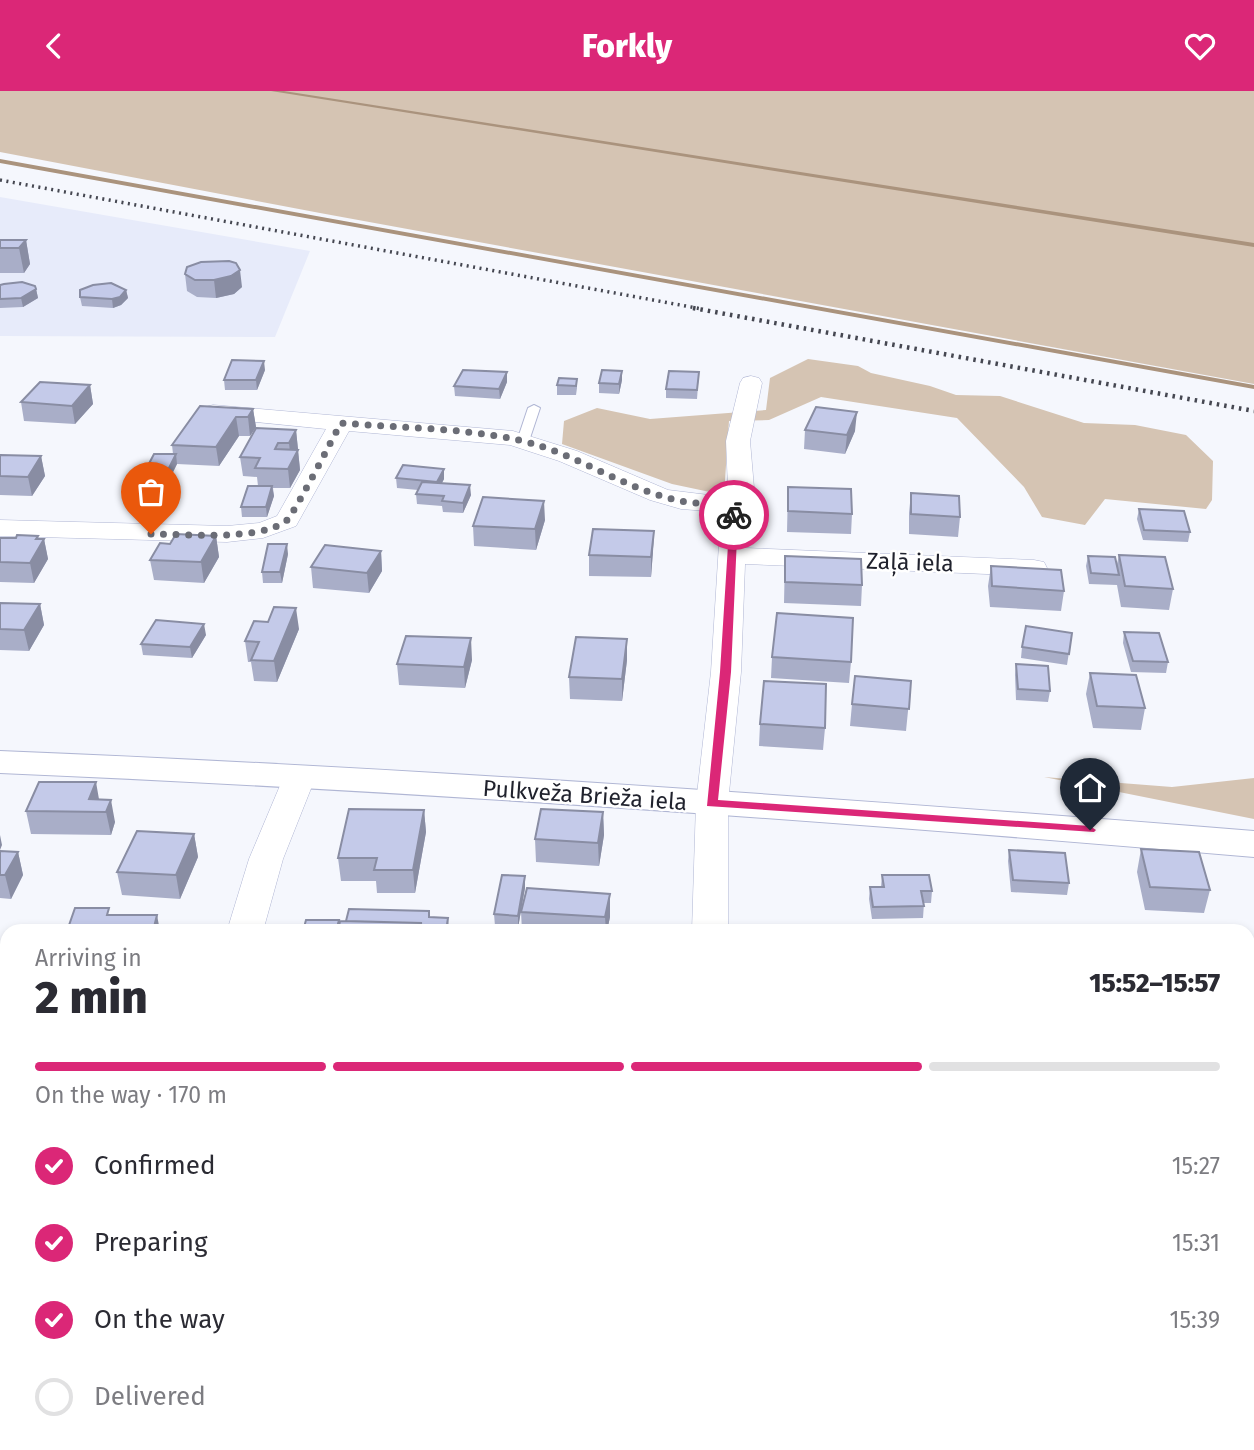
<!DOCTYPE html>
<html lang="en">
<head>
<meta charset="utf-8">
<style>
  body { margin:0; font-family:"Fira Sans",sans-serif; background:#f2f2f3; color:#2b2b33; height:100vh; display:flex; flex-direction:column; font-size:26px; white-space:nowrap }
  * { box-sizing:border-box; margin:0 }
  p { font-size:23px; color:#7c7c81 }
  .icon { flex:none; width:38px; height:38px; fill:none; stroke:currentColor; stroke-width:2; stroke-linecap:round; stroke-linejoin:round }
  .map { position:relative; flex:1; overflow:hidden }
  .panel { position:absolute; left:0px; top:833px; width:1255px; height:527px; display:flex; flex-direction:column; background:#fff; border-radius:21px 21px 0 0; box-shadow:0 4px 10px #0003 }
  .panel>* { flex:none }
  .pin { position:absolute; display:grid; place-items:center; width:60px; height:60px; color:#fff; margin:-72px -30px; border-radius:50% 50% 50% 0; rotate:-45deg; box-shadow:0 0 7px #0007 }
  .pin .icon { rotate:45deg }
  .courier { position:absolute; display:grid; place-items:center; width:70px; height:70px; margin:-35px; border:5px solid #db2777; border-radius:50%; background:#fff; color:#222; box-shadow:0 2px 9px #0007 }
  .headline em { font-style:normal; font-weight:800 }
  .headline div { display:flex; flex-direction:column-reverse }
  .headline { display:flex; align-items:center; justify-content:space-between; height:119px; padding:0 35px }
  h1 { font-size:46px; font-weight:800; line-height:52px }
  .bar { display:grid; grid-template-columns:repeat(4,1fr); gap:10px 7px; align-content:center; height:84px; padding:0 35px }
  .bar i { height:9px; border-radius:5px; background:#e1e1e2 }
  .bar .on { background:#db2777 }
  .bar p { grid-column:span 4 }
  ol { padding:0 35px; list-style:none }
  li { display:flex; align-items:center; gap:21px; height:77px }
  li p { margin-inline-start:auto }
  li .icon { padding:7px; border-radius:50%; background:#db2777; color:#fff; stroke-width:4 }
  li:last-child { color:#7c7c81 }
  li i { width:38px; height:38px; border:4px solid #e1e1e2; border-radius:50% }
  header { display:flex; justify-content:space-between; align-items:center; height:91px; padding:0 35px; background:#db2777; color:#fff; font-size:32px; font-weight:800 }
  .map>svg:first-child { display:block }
  .built { fill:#e7ebfa }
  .green { fill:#d5c4b3 }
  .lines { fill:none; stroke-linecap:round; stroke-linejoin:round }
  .stream { fill:#aa937d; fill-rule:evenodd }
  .lane-casing { stroke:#b0b6d4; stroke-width:2 }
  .street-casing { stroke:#b0b6d4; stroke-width:1 }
  .secondary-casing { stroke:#b0b6d4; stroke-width:2 }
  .lane { fill:#fff; fill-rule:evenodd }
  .street { fill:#fff; fill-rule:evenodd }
  .secondary { fill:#fff; fill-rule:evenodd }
  .rail-far1 { stroke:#454751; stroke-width:3.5; stroke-dasharray:2 4.5; stroke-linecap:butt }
  .rail { stroke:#454751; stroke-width:4.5; stroke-dasharray:2.5 5; stroke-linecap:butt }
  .wall { fill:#a9aec8 }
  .shaded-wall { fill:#898da3 }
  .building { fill:#c4cae9; stroke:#898da3; stroke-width:2 }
  .route { fill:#db2777 }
  .done { stroke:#6b6d76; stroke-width:7; stroke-dasharray:0 12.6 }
  .labels { text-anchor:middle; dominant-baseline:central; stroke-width:5; stroke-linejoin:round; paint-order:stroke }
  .street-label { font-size:23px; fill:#20222d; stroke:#fff }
</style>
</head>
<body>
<header><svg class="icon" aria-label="back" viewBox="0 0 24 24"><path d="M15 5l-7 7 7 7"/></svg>Forkly<svg class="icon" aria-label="heart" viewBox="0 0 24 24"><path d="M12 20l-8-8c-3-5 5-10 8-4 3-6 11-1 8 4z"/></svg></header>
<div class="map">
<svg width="1254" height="1359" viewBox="0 0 1254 1359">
  <rect width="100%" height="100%" fill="#f5f7fd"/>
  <!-- built -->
  <path class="built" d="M 0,106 L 310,160 L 275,246 L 0,245 Z"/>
  <!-- green -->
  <path class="green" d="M 0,0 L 1254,0 L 1254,293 L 320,122 L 0,61 Z
    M 808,268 L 858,275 L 871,282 L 930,295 L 956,304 L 1000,305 L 1084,332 L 1135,334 L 1186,344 L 1213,370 L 1212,409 L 1206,418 L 1105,408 L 1085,434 L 1042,426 L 1024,396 L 957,327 L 821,306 L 769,329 L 729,330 L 724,404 L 672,393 L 562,353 L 564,330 L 597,317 L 650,328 L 766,319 L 770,287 Z
    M 1044,686 L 1172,696 L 1254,687 L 1254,728 Z"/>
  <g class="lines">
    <!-- stream -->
    <path class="stream" d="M 271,0 L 284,0 L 1254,152 L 1254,156 Z
      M 0,68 L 1254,294 L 1254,298 L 0,72 Z"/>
    <!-- lane casing -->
    <g class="lane-casing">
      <path id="lane" d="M 534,314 L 540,317 L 529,350 L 527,353 L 519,353 L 517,350 L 528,317 Z"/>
    </g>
    <!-- street casing -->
    <g class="street-casing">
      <path id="street" d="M 751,285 L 759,287 L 762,292 L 750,350 L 754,397 L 747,414 L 745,457 L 1034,469 L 1044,471 L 1047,477 L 1044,483 L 1034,485 L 745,473 L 741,581 L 728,712 L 728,840 L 692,840 L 696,712 L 711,581 L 721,421 L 681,418 L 650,409 L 559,370 L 510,354 L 349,340 L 296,435 L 263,447 L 227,451 L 0,445 L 0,429 L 227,435 L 259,432 L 277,425 L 326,338 L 205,326 L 201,321 L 205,316 L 213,314 L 513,340 L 577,360 L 668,399 L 725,406 L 728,397 L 726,350 L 740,292 L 743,287 Z
        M 300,676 L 311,678 L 316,685 L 283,768 L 263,840 L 227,840 L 249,768 L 284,685 L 289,678 Z
        M 97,1353 L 143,1353 L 142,1359 L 96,1359 Z
        M 716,1353 L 762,1353 L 763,1359 L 717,1359 Z"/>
    </g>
    <!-- secondary casing -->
    <g class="secondary-casing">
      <path id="secondary" d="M 0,660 C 419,677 836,707 1254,740 L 1254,766 C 836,730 419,700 0,682 Z"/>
    </g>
    <!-- lane -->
    <use href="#lane" class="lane"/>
    <!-- street -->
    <use href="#street" class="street"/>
    <!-- secondary -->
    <use href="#secondary" class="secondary"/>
    <!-- rail-far1 -->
    <path class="rail-far1" d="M 0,89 L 702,218"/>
    <!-- rail -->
    <path class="rail" d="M 693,217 L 1254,320"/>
  </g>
  <!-- wall -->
  <path class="wall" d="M 0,149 L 26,149 L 30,173 L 24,182 L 0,182 Z
    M 185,183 L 242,196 L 234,203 L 216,207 L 197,206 L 187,200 Z
    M 0,194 L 36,198 L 38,207 L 23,216 L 0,217 Z
    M 126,199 L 128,207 L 121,214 L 113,217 L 82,215 L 80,206 Z
    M 265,279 L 257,299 L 225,299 L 224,289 Z
    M 507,281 L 507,291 L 500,308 L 455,305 L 454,295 Z
    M 699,281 L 697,308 L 666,307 L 666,298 Z
    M 577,288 L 577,297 L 576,304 L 557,304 L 557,294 Z
    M 622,289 L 619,303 L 599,302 L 599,292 Z
    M 90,294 L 93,313 L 75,333 L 24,330 L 21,311 Z
    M 253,318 L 256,336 L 250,345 L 239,345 L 219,375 L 177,373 L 166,395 L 145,394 L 143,384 L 173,363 L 172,354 Z
    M 296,339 L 300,379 L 290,397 L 273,397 L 274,405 L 267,426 L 242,426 L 241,416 L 258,395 L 257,386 L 243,385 L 240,366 Z
    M 805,339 L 855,340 L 845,363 L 804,358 Z
    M 0,364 L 41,365 L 45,385 L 32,405 L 0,404 Z
    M 396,387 L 444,388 L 442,392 L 471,404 L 463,422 L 443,421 L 442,415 L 417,413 L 416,403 L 418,399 L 397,397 Z
    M 788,396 L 852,423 L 851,443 L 787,441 Z
    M 911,402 L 960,426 L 958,446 L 909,443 L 909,422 Z
    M 1139,418 L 1190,441 L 1188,451 L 1143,449 L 1137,428 Z
    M 545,429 L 536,459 L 474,455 L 473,435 Z
    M 654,440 L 653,460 L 651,486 L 589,485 L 589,464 Z
    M 216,445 L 219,466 L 204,492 L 154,489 L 150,469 L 170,453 Z
    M 0,447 L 44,448 L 48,468 L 34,492 L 0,491 Z
    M 381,460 L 382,480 L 369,502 L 313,497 L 311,476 Z
    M 288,463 L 282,492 L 263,492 L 262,481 Z
    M 1119,464 L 1173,498 L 1169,519 L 1121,516 L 1117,494 L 1089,493 L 1086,475 L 1088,465 L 1117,473 Z
    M 785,465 L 862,494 L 861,515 L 784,512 Z
    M 991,475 L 1064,500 L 1061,520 L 990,516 L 988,495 Z
    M 0,512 L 40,513 L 44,534 L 29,560 L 0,559 Z
    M 299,538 L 277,591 L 254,590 L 251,571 L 248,571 L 245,550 Z
    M 1124,541 L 1168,571 L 1166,582 L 1131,581 L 1123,552 Z
    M 1072,542 L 1067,574 L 1021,567 L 1022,556 Z
    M 206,544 L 192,567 L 143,564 L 141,553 Z
    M 772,566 L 851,571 L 849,592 L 771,587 Z
    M 472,569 L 465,597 L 399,594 L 397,573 Z
    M 627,569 L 622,610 L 570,608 L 569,586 Z
    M 1016,573 L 1050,600 L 1048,611 L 1016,609 L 1015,584 Z
    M 1090,582 L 1145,617 L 1141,639 L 1093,637 L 1086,603 Z
    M 911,590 L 906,640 L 850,635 L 852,613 Z
    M 760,633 L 825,637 L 823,659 L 759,655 Z
    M 99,708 L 115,731 L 111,744 L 31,743 L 26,720 Z
    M 424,719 L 426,741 L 415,802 L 377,802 L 376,790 L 341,790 L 338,767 Z
    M 603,721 L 604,744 L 599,775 L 536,771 L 535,748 Z
    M 194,743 L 198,766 L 180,808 L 122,804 L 117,781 Z
    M 1141,758 L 1210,799 L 1204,822 L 1145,819 L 1137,781 Z
    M 1009,759 L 1069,792 L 1067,804 L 1011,801 L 1008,770 Z
    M 0,760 L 18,761 L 23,784 L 11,808 L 0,807 Z
    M 882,784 L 932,800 L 931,812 L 924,812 L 923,827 L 872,828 L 869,808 L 870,796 L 881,796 Z
    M 525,785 L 525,797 L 518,837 L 495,835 L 494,823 Z
    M 521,821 L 610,826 L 607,840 L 522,840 Z
    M 0,1025 L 7,1025 L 7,1109 L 0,1108 Z
    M 1251,1317 L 1254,1317 L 1254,1359 L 1247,1359 L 1245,1353 L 1248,1353 L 1248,1327 Z
    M 845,1353 L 931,1353 L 930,1359 L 846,1359 Z"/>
  <!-- shaded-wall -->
  <path class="shaded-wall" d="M 26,149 L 30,173 L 24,182 L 19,157 Z
    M 240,179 L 242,196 L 234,203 L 216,207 L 214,189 Z
    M 36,198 L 38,207 L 23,216 L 21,207 Z
    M 126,199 L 128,207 L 121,214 L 113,217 L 112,208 Z
    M 264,270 L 265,279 L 257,299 L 256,289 Z
    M 622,280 L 622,289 L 619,303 L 619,293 Z
    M 507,281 L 507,291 L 500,308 L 499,298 Z
    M 90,294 L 93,313 L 75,333 L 72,315 Z
    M 253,318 L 256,336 L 250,345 L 248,326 Z
    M 857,321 L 855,340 L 845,363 L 847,344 Z
    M 236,326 L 239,345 L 219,375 L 216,356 Z
    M 296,339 L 298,358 L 291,371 L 289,352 Z
    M 298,359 L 300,379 L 290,397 L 288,378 Z
    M 176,363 L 177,373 L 166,395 L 165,385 Z
    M 41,365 L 45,385 L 32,405 L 28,386 Z
    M 444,378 L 444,388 L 437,401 L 437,391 Z
    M 470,394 L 471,404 L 463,422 L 463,412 Z
    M 272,395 L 274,405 L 267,426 L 266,416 Z
    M 544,410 L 545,429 L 536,459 L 535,438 Z
    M 654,440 L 653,460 L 651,486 L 651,466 Z
    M 38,445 L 40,455 L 44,448 L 48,468 L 34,492 L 30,472 L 36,448 Z
    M 216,445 L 219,466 L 204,492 L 201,471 Z
    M 287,453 L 288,463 L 282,492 L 280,481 Z
    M 381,460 L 382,480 L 369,502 L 367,482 Z
    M 40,513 L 44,534 L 29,560 L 24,539 Z
    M 296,517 L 299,538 L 277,591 L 274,570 Z
    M 204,533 L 206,544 L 192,567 L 190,556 Z
    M 471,547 L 472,569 L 465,597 L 464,576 Z
    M 627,548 L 627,569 L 622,610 L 622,588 Z
    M 96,691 L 100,714 L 89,708 Z
    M 111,709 L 115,731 L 111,744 L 106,721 Z
    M 424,719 L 426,741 L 415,802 L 413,779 Z
    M 603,721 L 604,744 L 599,775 L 598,752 Z
    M 194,743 L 198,766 L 180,808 L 176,784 Z
    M 0,744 L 2,754 L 0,759 Z
    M 18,761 L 23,784 L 11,808 L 5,784 Z
    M 525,785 L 525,797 L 518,837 L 518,825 Z
    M 610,803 L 610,826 L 607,840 L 606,840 L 605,826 Z
    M 157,824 L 160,840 L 153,840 Z
    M 448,827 L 449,840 L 446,840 Z
    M 315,1353 L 323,1353 L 322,1359 L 314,1359 Z"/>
  <!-- building -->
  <path class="building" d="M 0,149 L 26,149 L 19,157 L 0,157 Z
    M 229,170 L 236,172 L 240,179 L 231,185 L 214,189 L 195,189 L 185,183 L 187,176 L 201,171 Z
    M 22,191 L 35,195 L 36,198 L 21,207 L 0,208 L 0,194 L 4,193 Z
    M 111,192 L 126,199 L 120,206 L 112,208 L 80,206 L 80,199 L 93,194 Z
    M 232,269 L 264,270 L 256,289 L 224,289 Z
    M 463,279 L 507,281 L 499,298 L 454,295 Z
    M 602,279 L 622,280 L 619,293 L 599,292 Z
    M 669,280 L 699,281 L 697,299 L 666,298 Z
    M 559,287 L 577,288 L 576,295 L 557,294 Z
    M 40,291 L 90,294 L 72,315 L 21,311 Z
    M 200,315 L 253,318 L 248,326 L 236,326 L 216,356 L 172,354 Z
    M 816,316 L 857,321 L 847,344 L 805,339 Z
    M 256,337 L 296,339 L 289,352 L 278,352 L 275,358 L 298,359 L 288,378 L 255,377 L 260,367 L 240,366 Z
    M 154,363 L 176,363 L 165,385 L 143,384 Z
    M 0,364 L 41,365 L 28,386 L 0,385 Z
    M 403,374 L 444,378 L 437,391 L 396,387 Z
    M 422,391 L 470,394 L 463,412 L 442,410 L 444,405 L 416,403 Z
    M 248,395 L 272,395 L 266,416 L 241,416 Z
    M 788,396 L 851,398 L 852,423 L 788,420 Z
    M 911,402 L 959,405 L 960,426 L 911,423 Z
    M 483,406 L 544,410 L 535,438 L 473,435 Z
    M 1139,418 L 1184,420 L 1190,441 L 1144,439 Z
    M 593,438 L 654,440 L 651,466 L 589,464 Z
    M 176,443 L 216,445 L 201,471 L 150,469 L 160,452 L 170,453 Z
    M 17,444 L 38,445 L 36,448 L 44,448 L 30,472 L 0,471 L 0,447 L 16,447 Z
    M 268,453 L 287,453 L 280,481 L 262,481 Z
    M 325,454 L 381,460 L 367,482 L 311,476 Z
    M 1119,464 L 1165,466 L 1173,498 L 1125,495 Z
    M 785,465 L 861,468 L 862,494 L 785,491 Z
    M 1088,465 L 1115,466 L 1119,484 L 1091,482 Z
    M 991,475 L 1061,479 L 1064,500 L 992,495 Z
    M 0,512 L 40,513 L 24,539 L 0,538 Z
    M 274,516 L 296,517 L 274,570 L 251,569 L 259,551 L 245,550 L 254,530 L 268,531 Z
    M 777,522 L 853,527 L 851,571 L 772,566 Z
    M 156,529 L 204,533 L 190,556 L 141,553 Z
    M 1026,535 L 1072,542 L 1069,563 L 1022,556 Z
    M 1124,541 L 1159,542 L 1168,571 L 1133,570 Z
    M 406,545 L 471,547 L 464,576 L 397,573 Z
    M 576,546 L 627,548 L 622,588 L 569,586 Z
    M 1016,573 L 1048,575 L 1050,600 L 1018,598 Z
    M 1090,582 L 1136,584 L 1145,617 L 1097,615 Z
    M 855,585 L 911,590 L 909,618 L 852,613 Z
    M 764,590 L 826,593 L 825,637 L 760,633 Z
    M 39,691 L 96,691 L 89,708 L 111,709 L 106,721 L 26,720 Z
    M 349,718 L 424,719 L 413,779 L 374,779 L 377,767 L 338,767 Z
    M 541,718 L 603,721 L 598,752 L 535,748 Z
    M 137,740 L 194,743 L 176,784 L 117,781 Z
    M 1141,758 L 1199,761 L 1210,799 L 1150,796 Z
    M 1009,759 L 1065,762 L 1069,792 L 1013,789 Z
    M 0,760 L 18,761 L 5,784 L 0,784 Z
    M 502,784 L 525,785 L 518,825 L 494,823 Z
    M 882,784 L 929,784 L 932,800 L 921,800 L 924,815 L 873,816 L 870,796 L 884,796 Z
    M 527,797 L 610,803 L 605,826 L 521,821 Z
    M 75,817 L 109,817 L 107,824 L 157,824 L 153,840 L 67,840 Z
    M 349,818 L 429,820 L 429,826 L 448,827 L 446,840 L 422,840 L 421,832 L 346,830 Z
    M 306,829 L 339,829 L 336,840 L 303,840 Z
    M 340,830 L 421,832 L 420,840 L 338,840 Z
    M 859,838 L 896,840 L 859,840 Z
    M 0,1025 L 7,1025 L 7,1084 L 0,1084 Z
    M 1251,1317 L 1254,1317 L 1254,1332 Z
    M 217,1353 L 315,1353 L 314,1359 L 216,1359 Z"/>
  <!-- route -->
  <path class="route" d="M 730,422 L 738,424 L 731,581 L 718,709 L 1090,735 L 1096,739 L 1094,741 L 707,715 L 720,581 Z"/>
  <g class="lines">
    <!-- done -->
    <path class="done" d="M 151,443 C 187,443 255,450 285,431 C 293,426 333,346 341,332 C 400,337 482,337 537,354 C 586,369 630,400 681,410 C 698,413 717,413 734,414 L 734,424"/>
  </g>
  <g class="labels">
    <!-- street labels -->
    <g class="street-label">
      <text transform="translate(910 471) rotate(2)">Zaļā iela</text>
      <text transform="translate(585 704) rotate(4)">Pulkveža Brieža iela</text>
    </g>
  </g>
</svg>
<div class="pin" style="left:151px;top:443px;background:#ea580c"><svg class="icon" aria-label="bag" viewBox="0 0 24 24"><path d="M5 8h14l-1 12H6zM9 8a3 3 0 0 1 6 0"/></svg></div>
<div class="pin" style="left:1090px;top:739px;background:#1f2937"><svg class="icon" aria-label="home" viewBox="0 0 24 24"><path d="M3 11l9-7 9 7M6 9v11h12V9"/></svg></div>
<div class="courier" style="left:734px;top:424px"><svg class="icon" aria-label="bike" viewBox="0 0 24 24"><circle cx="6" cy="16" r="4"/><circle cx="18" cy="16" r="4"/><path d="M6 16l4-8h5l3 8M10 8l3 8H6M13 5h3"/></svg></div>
<section class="panel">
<div class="headline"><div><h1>2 min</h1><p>Arriving in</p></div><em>15:52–15:57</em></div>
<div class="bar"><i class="on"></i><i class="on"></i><i class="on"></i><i></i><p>On the way · 170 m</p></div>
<ol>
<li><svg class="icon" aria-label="check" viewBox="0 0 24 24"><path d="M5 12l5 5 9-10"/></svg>Confirmed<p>15:27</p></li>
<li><svg class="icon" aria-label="check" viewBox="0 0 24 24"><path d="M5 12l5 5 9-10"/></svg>Preparing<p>15:31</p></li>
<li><svg class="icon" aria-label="check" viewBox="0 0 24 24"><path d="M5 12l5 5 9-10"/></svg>On the way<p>15:39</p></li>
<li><i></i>Delivered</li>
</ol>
</section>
</div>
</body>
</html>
